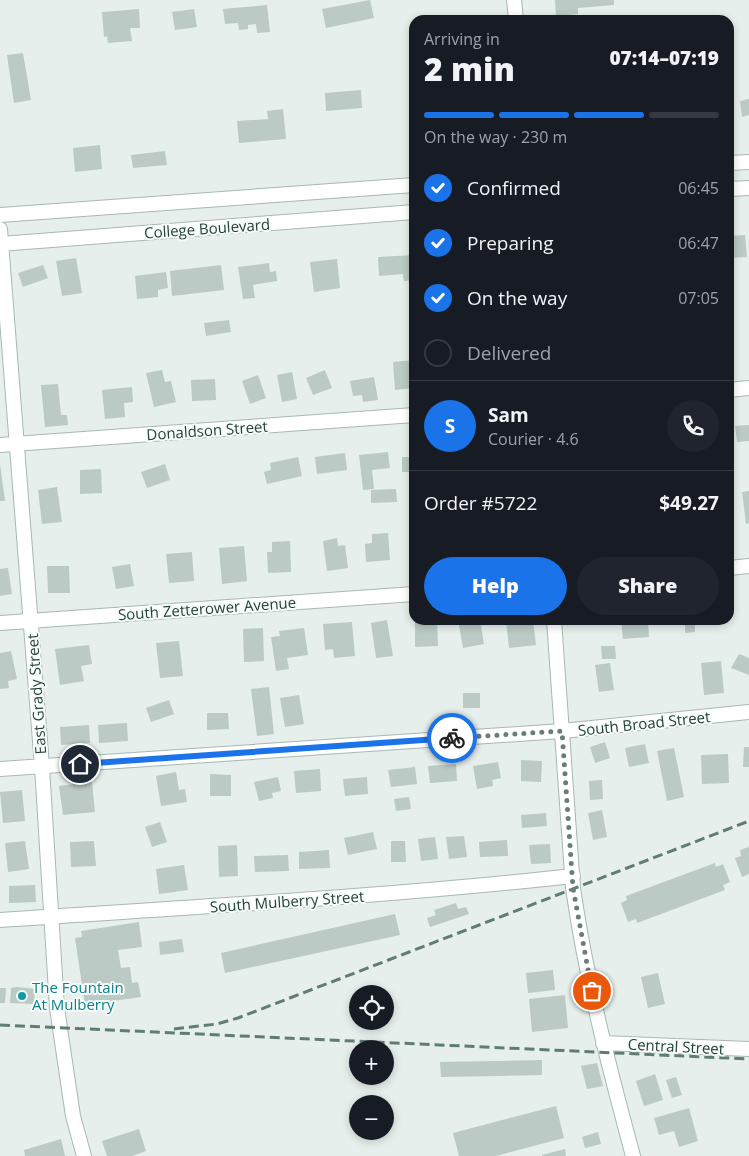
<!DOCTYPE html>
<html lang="en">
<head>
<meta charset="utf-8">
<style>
  body { margin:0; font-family:"Open Sans",sans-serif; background:#20242c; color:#f1f3f6; height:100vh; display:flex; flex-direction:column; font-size:19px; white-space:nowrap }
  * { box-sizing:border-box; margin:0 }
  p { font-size:16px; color:#9ea1a6 }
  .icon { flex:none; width:28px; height:28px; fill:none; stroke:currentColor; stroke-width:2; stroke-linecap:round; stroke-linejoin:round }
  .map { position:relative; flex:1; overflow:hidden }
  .sheet { position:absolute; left:409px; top:15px; width:325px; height:610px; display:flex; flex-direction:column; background:#171b24; border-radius:15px; box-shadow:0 2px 8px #0003 }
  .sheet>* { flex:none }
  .tools { position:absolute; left:349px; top:985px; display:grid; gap:10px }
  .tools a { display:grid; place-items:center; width:45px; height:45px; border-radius:50%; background:#171b24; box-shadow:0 2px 8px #0003; font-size:25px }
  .pin { position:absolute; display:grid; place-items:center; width:42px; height:42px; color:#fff; margin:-21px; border:2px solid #fff; border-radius:50%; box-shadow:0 1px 5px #0007 }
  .courier { position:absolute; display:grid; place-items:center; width:50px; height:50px; margin:-25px; border:4px solid #1a73e8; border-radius:50%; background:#fff; color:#222; box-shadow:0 1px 6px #0007 }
  .overview em { font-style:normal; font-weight:800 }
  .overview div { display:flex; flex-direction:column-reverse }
  .overview { display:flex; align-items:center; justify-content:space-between; height:85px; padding:0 15px }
  h1 { font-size:32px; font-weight:800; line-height:38px }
  .bar { display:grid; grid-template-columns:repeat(4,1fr); gap:8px 5px; align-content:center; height:60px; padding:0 15px }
  .bar i { height:6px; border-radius:4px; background:#363941 }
  .bar .selected { background:#1a73e8 }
  .bar p { grid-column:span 4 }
  .line { display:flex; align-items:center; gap:12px; padding:0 15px; border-top:1px solid #363941 }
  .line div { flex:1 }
  .round { display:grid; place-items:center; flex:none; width:52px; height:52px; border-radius:26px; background:#20242c }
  ol { padding:0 15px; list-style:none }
  li { display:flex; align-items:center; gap:15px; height:55px }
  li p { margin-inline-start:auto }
  li .icon { padding:5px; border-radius:50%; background:#1a73e8; color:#fff; stroke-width:4 }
  li:last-child { color:#9ea1a6 }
  li i { width:28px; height:28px; border:2px solid #363941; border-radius:50% }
  .button { display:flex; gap:10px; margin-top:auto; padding:10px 15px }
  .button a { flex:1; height:58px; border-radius:30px; background:#1a73e8; color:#fff; font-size:20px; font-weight:800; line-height:58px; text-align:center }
  .button a+a { background:#20242c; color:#f1f3f6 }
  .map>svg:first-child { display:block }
  .building { fill:#bbcac4 }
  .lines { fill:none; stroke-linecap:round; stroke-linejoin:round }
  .minor-casing { stroke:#a8b8b2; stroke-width:16 }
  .minor { stroke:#fff; stroke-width:14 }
  .rail { stroke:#5f7d75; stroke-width:3; stroke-dasharray:10 5; stroke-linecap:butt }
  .done { stroke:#687f78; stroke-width:5; stroke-dasharray:0 9 }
  .route { stroke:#1a73e8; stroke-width:6 }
  .culture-dot { fill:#0f9aa8; stroke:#f7fbf9; stroke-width:2 }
  .labels { text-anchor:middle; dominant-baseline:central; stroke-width:4; stroke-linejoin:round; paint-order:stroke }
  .street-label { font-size:15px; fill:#24423a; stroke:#f7fbf9 }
  .culture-label { font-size:15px; fill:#0d838f; stroke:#f7fbf9; text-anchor:start }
</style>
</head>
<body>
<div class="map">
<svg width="749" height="1156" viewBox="0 0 749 1156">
  <rect width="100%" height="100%" fill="#e6efeb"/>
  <!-- building -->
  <path class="building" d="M 370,0 L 374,18 L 326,28 L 322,9 Z
    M 555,0 L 614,0 L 614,5 L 578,8 L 578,14 L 556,16 Z
    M 267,5 L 270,32 L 257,33 L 256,24 L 248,25 L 248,29 L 239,30 L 238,23 L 225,24 L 223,9 Z
    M 139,9 L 140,28 L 130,28 L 132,41 L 108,43 L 107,36 L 104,37 L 102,12 Z
    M 194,9 L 197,27 L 175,30 L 172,12 Z
    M 23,53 L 31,100 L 14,103 L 7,55 Z
    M 361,90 L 362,108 L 326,111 L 325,93 Z
    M 749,99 L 749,115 L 742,117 L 740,101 Z
    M 283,109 L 286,139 L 239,143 L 237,121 L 268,119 L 267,111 Z
    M 100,145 L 102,169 L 75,172 L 73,148 Z
    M 165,151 L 167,165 L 133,168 L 131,155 Z
    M 745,235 L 747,257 L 729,258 L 729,236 Z
    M 414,255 L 414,280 L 404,281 L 403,274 L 379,276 L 378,257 Z
    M 76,258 L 82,293 L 62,296 L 56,261 Z
    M 337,259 L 340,288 L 314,292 L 310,262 Z
    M 269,263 L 270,272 L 276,271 L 277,281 L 253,285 L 255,298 L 243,299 L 238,267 Z
    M 43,265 L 48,278 L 23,287 L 18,273 Z
    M 221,265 L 224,290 L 172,296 L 170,271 Z
    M 166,272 L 168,288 L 158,290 L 158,297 L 137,299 L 135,276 Z
    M 229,320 L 231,332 L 206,336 L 204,323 Z
    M 414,360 L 414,388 L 395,390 L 393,362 Z
    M 162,370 L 165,382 L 171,381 L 176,402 L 154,407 L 146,373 Z
    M 325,370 L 332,388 L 313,395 L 306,378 Z
    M 292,372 L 297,399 L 282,402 L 277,375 Z
    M 258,375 L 266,398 L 250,404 L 242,381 Z
    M 374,377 L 378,400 L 363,402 L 362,395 L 353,396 L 350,381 Z
    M 215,379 L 216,400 L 192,401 L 191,380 Z
    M 58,384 L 61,415 L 67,415 L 68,425 L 45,427 L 41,385 Z
    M 132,387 L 133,402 L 124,403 L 125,417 L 105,419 L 102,390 Z
    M 749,425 L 749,441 L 737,442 L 735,426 Z
    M 388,452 L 390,468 L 372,470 L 374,489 L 363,490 L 359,455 Z
    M 345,453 L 347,470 L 317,474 L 315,457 Z
    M 298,457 L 302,476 L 267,484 L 264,472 L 271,470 L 270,463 Z
    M 402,457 L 414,457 L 414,472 L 402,472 Z
    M 0,464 L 5,501 L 0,501 Z
    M 165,464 L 170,480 L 147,488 L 141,472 Z
    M 101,469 L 102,493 L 80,494 L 80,470 Z
    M 57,487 L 62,522 L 42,524 L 38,490 Z
    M 396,489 L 397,502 L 371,503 L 371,490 Z
    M 749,491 L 749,523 L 746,524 L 742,492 Z
    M 388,533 L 390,560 L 366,562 L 365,544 L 372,543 L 372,534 Z
    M 337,538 L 338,546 L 345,545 L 348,568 L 327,571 L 323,541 Z
    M 290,541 L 291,572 L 268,573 L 267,552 L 272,552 L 272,542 Z
    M 244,546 L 247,581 L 222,584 L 219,548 Z
    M 192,552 L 194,581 L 169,583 L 166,554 Z
    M 130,564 L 134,586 L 116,589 L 112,567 Z
    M 47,566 L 69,566 L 70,593 L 48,593 Z
    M 8,568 L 12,594 L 0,596 L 0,569 Z
    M 387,620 L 393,656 L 376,658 L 371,623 Z
    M 415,620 L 437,620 L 438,646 L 415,647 Z
    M 458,620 L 480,620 L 484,644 L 463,648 Z
    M 506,620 L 533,620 L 536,645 L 509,648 Z
    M 621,620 L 648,620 L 649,637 L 623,639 Z
    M 352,622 L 355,656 L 334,658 L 333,649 L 325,650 L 323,624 Z
    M 695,624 L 695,632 L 685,633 L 685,625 Z
    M 263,628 L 264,661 L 244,662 L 243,629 Z
    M 304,628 L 308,655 L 287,658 L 289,669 L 276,671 L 271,637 L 280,636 L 279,631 Z
    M 179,641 L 183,676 L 160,678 L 156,643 Z
    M 89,645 L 92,664 L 81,666 L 84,681 L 60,685 L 55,649 Z
    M 601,646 L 615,646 L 616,659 L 602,659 Z
    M 11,651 L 17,679 L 8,681 L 9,688 L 0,689 L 0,653 Z
    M 739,654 L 749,658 L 749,675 L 731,668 Z
    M 721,661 L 724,693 L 704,695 L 701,663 Z
    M 610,663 L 614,690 L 599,692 L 595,665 Z
    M 269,687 L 274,734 L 257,736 L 251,689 Z
    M 463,693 L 480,693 L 480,708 L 463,708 Z
    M 299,695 L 304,724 L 285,727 L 280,698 Z
    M 169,700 L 174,714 L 151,722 L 146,708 Z
    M 207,713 L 228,713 L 229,729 L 207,730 Z
    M 127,723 L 128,741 L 99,743 L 98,725 Z
    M 89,725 L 90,743 L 61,745 L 60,727 Z
    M 605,742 L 610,758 L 595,763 L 590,747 Z
    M 645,744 L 649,763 L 629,767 L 625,748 Z
    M 744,747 L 749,747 L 749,767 L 743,767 Z
    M 674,748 L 684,797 L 667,801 L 657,751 Z
    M 728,754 L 729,783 L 702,784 L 701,755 Z
    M 521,760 L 542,761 L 541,782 L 521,781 Z
    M 498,762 L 501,778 L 492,780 L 493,786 L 477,789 L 473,766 Z
    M 456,764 L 457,781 L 430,783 L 428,766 Z
    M 415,767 L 417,784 L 391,787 L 388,770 Z
    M 320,769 L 321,791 L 296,793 L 294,771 Z
    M 176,772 L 179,790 L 185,789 L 187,802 L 161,806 L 156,776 Z
    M 210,774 L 231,775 L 231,796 L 210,796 Z
    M 278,777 L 281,791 L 272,793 L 273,798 L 259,801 L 254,782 Z
    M 367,777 L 368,794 L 345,796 L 343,779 Z
    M 602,780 L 603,799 L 590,800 L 589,781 Z
    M 92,782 L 95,812 L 63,815 L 59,786 Z
    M 22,790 L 25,821 L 3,823 L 0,792 Z
    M 409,797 L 411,809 L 396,811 L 394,799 Z
    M 602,810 L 607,837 L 593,840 L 588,813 Z
    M 546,813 L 547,826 L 522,828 L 521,815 Z
    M 160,822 L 167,842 L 152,847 L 145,827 Z
    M 373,832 L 377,849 L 348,855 L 344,838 Z
    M 464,836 L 467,857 L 449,859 L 446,837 Z
    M 435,837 L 438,859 L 421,861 L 418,839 Z
    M 507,840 L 508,856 L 480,857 L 479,842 Z
    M 25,841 L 29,869 L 8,872 L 5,843 Z
    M 94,841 L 96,866 L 71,867 L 70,842 Z
    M 391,841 L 405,841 L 406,862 L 391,862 Z
    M 550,844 L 551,863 L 531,864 L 529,845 Z
    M 237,845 L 238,876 L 219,877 L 218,846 Z
    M 749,847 L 749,874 L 742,877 L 735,858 L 741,856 L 740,850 Z
    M 329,850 L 330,868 L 299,869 L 299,852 Z
    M 288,855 L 289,871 L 255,872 L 254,856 Z
    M 715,863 L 716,867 L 723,864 L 730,882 L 723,885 L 725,890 L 637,923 L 636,919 L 628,922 L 621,903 L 627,900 L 626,896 Z
    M 184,865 L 188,890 L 159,894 L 156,869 Z
    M 35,885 L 36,902 L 9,903 L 9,886 Z
    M 456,903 L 458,909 L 466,907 L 469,914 L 430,927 L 427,918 L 436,915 L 434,910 Z
    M 395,914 L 400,935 L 225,973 L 221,953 Z
    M 139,922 L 142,947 L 118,950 L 121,968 L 130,967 L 132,983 L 138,982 L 141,997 L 85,1005 L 75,938 L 82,937 L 81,931 Z
    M 182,939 L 184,952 L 160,955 L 159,942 Z
    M 553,970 L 555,990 L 528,993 L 526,973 Z
    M 658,973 L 665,1004 L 648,1008 L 641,977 Z
    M 17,987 L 35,989 L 34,1004 L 10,1003 L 11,988 Z
    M 0,988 L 6,988 L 5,1003 L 0,1003 Z
    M 565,995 L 568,1028 L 532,1032 L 529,999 Z
    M 542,1060 L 542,1075 L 441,1077 L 440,1062 Z
    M 597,1063 L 603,1086 L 587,1089 L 581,1066 Z
    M 655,1074 L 663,1100 L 644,1106 L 636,1081 Z
    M 676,1077 L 682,1095 L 672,1098 L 666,1080 Z
    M 556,1106 L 564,1138 L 496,1156 L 459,1156 L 453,1133 Z
    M 689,1108 L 698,1141 L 679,1147 L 674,1131 L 659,1135 L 654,1118 Z
    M 139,1129 L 146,1151 L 132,1156 L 107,1156 L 102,1141 Z
    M 598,1132 L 601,1144 L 585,1148 L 582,1137 Z
    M 61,1139 L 65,1156 L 25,1156 L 24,1150 Z
    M 565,1149 L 566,1156 L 542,1156 L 542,1155 Z"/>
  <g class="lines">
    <!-- minor casing -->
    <g class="minor-casing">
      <path id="minor" d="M 514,0 L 516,20
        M 729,163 L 749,162
        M 729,189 L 749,188
        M 0,215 L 414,185
        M 0,229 L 42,767 L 57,1008 L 73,1116 L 84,1156
        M 0,244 L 414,212
        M 729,390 L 749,388
        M 0,445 L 414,415
        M 729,568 L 749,566
        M 554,620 L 573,888 C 586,979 609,1067 633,1156
        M 0,623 L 414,594
        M 0,769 L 562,731 L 749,712
        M 0,920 C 191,907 382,897 573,876
        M 603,1043 L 749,1049"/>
    </g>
    <!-- minor -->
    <use href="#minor" class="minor"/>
    <!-- rail -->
    <path class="rail" d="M 0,1025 L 749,1059
      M 174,1029 L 217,1024 L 238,1018 L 749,821"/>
  </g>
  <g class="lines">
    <!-- done -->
    <path class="done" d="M 452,738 L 562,731 L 573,888 L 592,991"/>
    <!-- route -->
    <path class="route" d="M 80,764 L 452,738"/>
  </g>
  <!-- markers -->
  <circle class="culture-dot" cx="22" cy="996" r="5"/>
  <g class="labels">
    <!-- street labels -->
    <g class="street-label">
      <text transform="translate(207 228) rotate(-4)">College Boulevard</text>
      <text transform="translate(207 430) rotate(-4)">Donaldson Street</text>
      <text transform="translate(207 608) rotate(-4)">South Zetterower Avenue</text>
      <text transform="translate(36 694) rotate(-94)">East Grady Street</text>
      <text transform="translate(644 723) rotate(-6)">South Broad Street</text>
      <text transform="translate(287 901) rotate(-4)">South Mulberry Street</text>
      <text transform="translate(676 1046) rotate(3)">Central Street</text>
    </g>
    <!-- culture labels -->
    <g class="culture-label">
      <text x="32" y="987">The Fountain<tspan x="32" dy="17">At Mulberry</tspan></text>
    </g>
  </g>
</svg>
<div class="tools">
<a><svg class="icon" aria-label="locate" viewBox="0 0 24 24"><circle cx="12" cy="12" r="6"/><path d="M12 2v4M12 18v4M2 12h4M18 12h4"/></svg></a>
<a>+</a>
<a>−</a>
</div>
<div class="pin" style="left:592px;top:991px;background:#ea580c"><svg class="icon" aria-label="bag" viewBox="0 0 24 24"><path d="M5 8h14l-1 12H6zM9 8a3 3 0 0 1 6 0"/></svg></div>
<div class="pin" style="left:80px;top:764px;background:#1f2937"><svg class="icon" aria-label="home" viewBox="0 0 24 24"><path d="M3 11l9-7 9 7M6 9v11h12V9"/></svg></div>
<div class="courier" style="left:452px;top:738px"><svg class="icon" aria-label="bike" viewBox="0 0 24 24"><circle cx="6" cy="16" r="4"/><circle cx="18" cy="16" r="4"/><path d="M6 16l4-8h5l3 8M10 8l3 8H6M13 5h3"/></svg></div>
<section class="sheet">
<div class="overview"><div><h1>2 min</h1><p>Arriving in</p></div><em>07:14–07:19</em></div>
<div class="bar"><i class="selected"></i><i class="selected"></i><i class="selected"></i><i></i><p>On the way · 230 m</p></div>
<ol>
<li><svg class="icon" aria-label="check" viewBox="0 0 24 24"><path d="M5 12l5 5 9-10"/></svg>Confirmed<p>06:45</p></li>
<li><svg class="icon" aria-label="check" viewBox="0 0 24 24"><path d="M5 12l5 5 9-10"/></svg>Preparing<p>06:47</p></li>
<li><svg class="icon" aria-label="check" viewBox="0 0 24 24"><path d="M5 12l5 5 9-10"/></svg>On the way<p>07:05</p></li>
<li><i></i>Delivered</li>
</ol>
<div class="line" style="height:90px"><b class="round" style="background:#1a73e8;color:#fff">S</b><div><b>Sam</b><p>Courier · 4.6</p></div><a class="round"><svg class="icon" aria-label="phone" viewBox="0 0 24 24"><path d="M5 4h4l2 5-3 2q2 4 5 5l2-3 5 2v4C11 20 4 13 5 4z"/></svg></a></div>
<div class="line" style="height:65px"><div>Order #5722</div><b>$49.27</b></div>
<div class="button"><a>Help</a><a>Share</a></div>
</section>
</div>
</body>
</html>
